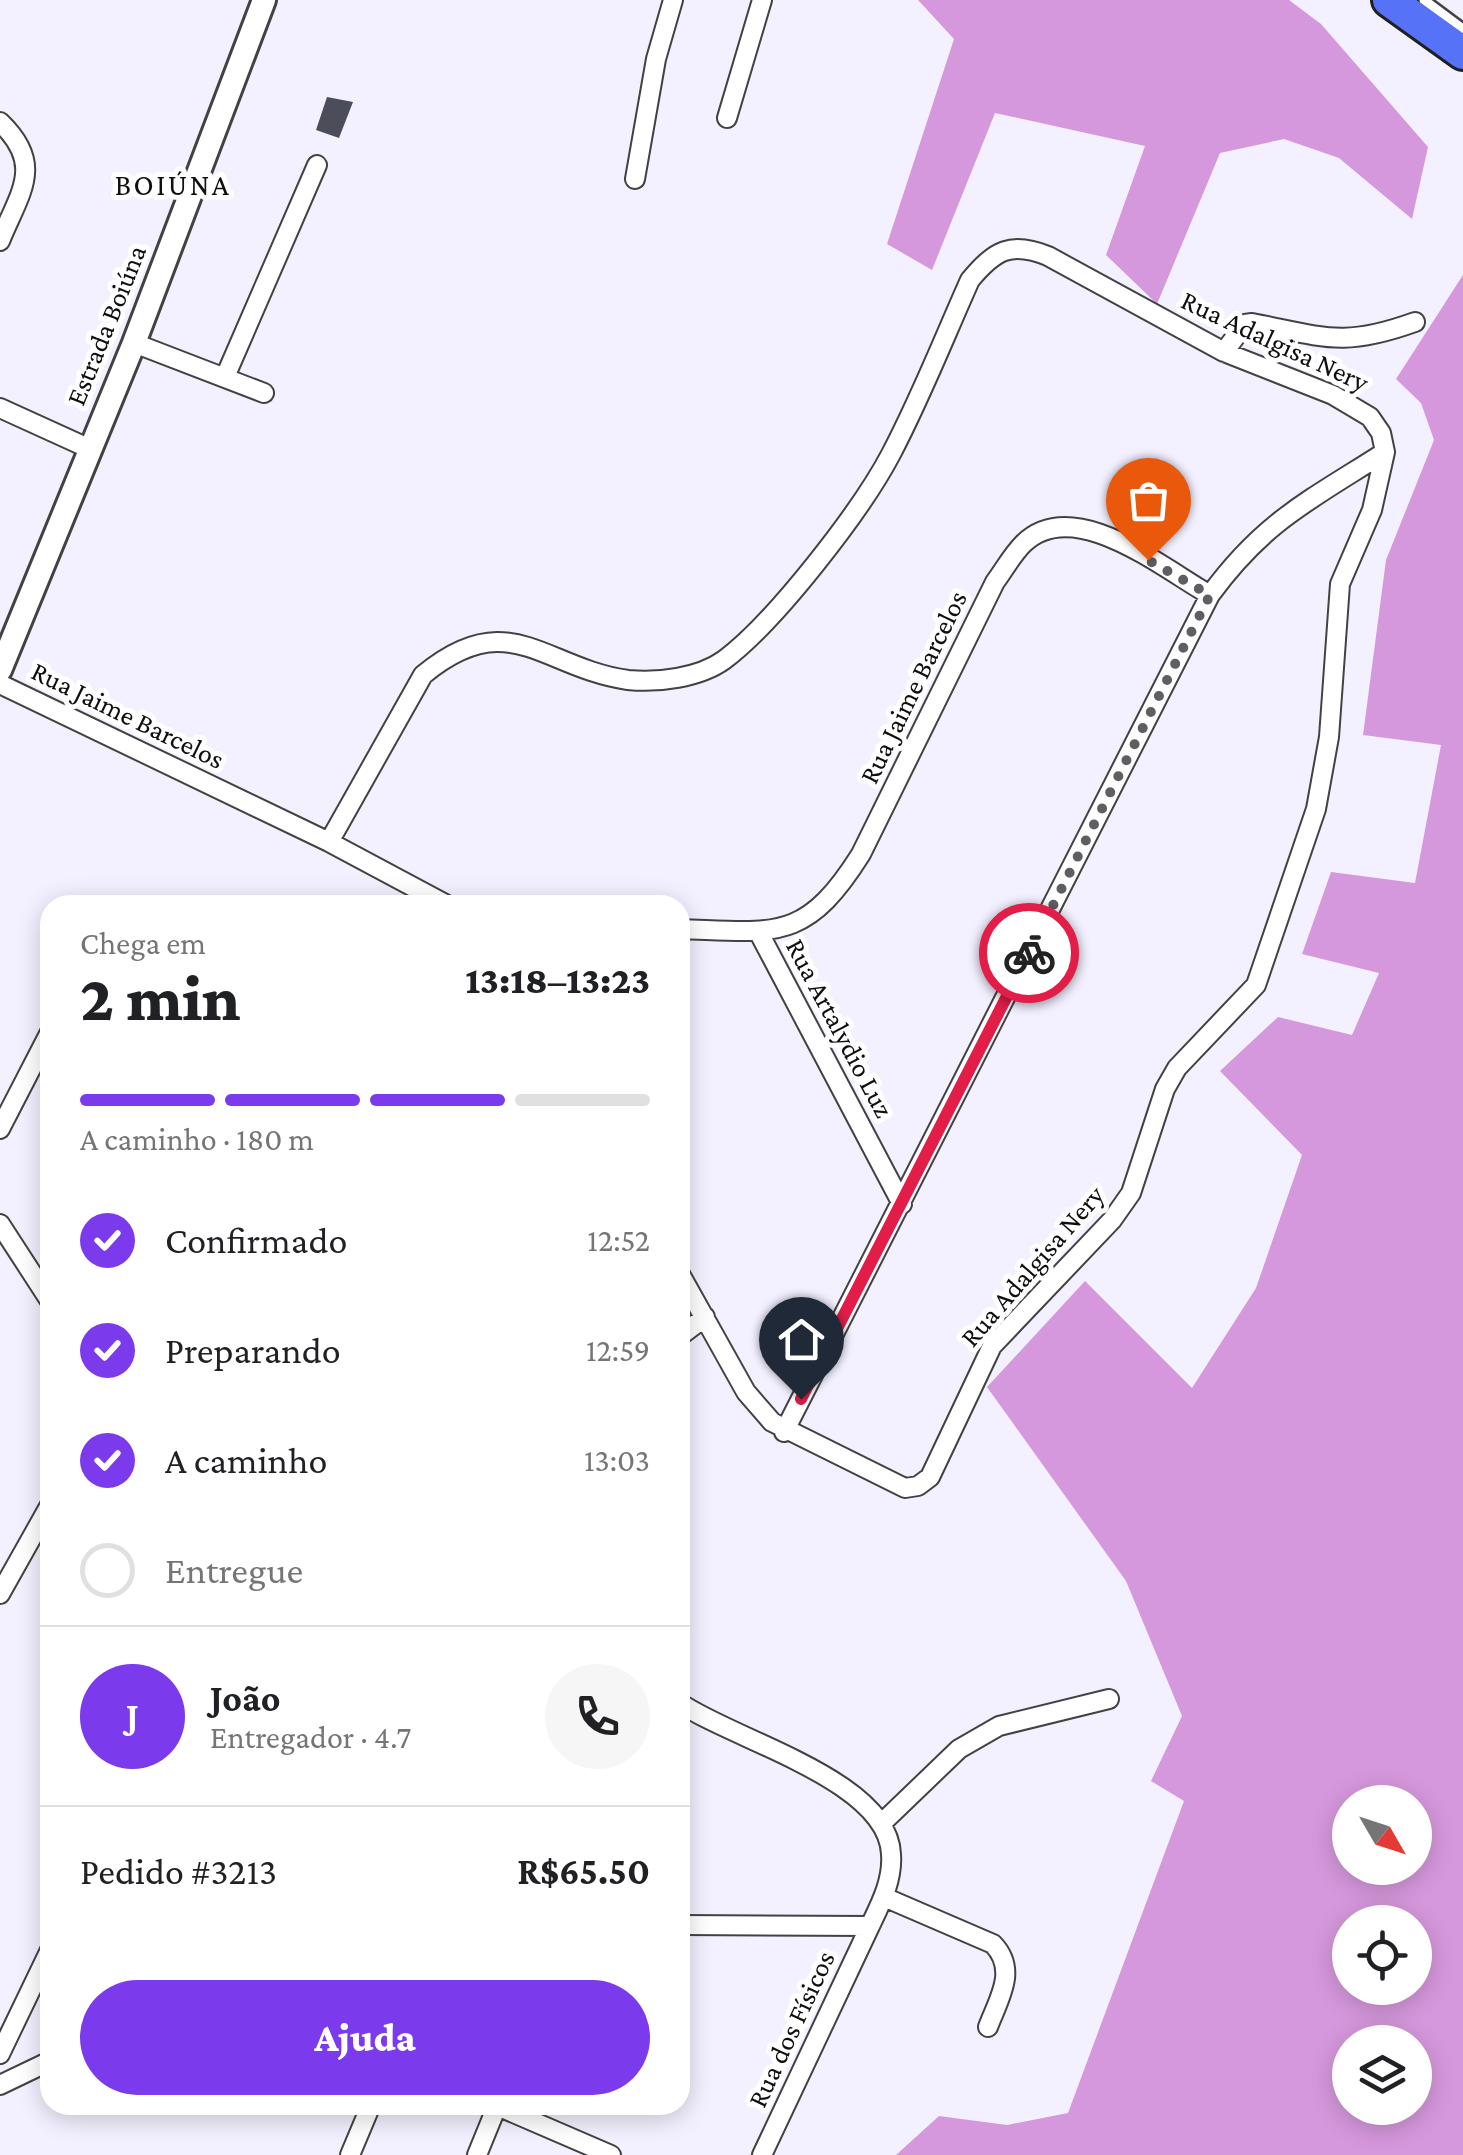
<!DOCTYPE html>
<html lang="pt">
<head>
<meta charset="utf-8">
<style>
  body { margin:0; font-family:"Crimson Pro",serif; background:#f6f6f6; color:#202124; height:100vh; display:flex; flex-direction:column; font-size:38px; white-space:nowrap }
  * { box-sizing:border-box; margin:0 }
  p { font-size:32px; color:#757577 }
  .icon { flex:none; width:55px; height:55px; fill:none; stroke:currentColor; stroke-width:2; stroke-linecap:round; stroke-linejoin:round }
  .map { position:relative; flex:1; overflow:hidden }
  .details { position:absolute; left:40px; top:895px; width:650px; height:1220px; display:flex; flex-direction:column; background:#fff; border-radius:30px; box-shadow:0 5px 25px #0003 }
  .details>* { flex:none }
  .needle { width:65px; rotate:129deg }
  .buttons { position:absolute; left:1332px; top:1785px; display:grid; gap:20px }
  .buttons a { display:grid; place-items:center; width:100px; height:100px; border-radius:50%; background:#fff; box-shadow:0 5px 25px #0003; font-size:50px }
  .pin { position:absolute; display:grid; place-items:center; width:85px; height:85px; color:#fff; margin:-102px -42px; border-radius:50% 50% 50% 0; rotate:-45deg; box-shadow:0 0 10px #0007 }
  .pin .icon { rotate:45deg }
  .courier { position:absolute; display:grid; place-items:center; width:100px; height:100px; margin:-50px; border:8px solid #e11d48; border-radius:50%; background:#fff; color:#222; box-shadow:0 2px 12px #0007 }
  .overview em { font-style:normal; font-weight:800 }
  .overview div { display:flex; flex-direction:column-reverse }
  .overview { display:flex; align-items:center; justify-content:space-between; height:170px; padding:0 40px }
  h1 { font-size:65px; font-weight:800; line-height:75px }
  .bar { display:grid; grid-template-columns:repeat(4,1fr); gap:15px 10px; align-content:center; height:120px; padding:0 40px }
  .bar i { height:12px; border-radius:8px; background:#e0e0e0 }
  .bar .active { background:#7c3aed }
  .bar p { grid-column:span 4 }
  .line { display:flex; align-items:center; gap:25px; padding:0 40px; border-top:2px solid #e0e0e0 }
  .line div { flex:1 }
  .round { display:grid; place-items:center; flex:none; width:105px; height:105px; border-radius:52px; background:#f6f6f6 }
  ol { padding:0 40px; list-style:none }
  li { display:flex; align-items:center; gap:30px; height:110px }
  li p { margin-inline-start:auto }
  li .icon { padding:10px; border-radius:50%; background:#7c3aed; color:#fff; stroke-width:4 }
  li:last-child { color:#757577 }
  li i { width:55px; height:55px; border:5px solid #e0e0e0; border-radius:50% }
  .primary-button { display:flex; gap:20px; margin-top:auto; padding:20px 40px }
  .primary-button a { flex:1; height:115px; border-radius:60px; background:#7c3aed; color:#fff; font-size:40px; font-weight:800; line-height:115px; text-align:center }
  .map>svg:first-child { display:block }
  .forest { fill:#d698dc; fill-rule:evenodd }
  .building { fill:#4b4e58 }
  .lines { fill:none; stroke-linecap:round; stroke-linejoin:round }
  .service-casing { stroke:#424242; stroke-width:14 }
  .minor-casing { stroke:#424242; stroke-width:22 }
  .tertiary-casing { stroke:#424242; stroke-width:28 }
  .motorway-casing { stroke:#202020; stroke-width:38 }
  .service { stroke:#fff; stroke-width:9 }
  .minor { stroke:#fff; stroke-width:18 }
  .tertiary { stroke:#fff; stroke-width:22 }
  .motorway { stroke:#5672f7; stroke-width:32 }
  .done { stroke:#5f5e63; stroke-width:10; stroke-dasharray:0 18 }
  .route { stroke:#e11d48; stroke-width:12 }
  .labels { text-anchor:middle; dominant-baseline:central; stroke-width:10; stroke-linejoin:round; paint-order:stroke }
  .street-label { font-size:28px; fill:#0f0f0f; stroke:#fff }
  .neighbourhood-label { font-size:30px; letter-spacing:2.5px; fill:#0f0f0f; stroke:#fff }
</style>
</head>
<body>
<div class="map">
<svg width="1463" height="2155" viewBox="0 0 1463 2155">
  <rect width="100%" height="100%" fill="#f3f0ff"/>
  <!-- forest -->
  <path class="forest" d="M 918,0 L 1289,0 L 1321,24 L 1428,147 L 1412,219 L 1339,158 L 1284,139 L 1220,153 L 1157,304 L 1106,255 L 1145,146 L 995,113 L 932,270 L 887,244 L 954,39 Z
    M 1463,275 L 1463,2155 L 896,2155 L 939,2116 L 1007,2125 L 1068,2113 L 1184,1801 L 1151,1781 L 1182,1716 L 1126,1581 L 987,1387 L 1085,1281 L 1192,1388 L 1256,1288 L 1302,1155 L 1220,1071 L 1278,1017 L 1352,1035 L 1379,973 L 1302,954 L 1331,872 L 1415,883 L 1441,745 L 1363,735 L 1386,560 L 1434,440 L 1421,403 L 1396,379 ZM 1350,1802 L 1415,1802 L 1415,1868 L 1350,1868 ZM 1350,1922 L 1415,1922 L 1415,1988 L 1350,1988 ZM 1350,2042 L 1415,2042 L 1415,2108 L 1350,2108 Z"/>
  <!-- building -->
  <path class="building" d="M 327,97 L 353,102 L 339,138 L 316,130 Z"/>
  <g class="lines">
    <!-- service casing -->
    <g class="service-casing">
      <path id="service" d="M 1424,0 L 1463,29"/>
    </g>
    <!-- minor casing -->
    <g class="minor-casing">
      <path id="minor" d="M 727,118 L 762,0
        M 0,122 C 45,165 20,192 0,241
        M 635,179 L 656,59 L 673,0
        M 134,343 L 264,393
        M 1224,352 L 1245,324 L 1252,323 C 1324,337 1343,348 1415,322
        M 225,377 L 317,165
        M 0,408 L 88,448
        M 0,684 L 329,842 L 447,905
        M 329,842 L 423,675 C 509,604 543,668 628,680 C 657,683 699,678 724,660 C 775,622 861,511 891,454 C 921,397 944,338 970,280 C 995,250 1011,241 1048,256 L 1224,352 L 1333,395 L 1370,417 L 1381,433 L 1385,452 L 1372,510 L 1340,584 L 1329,737 L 1316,809 L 1256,985 L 1177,1068 L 1165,1089 L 1131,1193 L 1112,1220 L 992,1346 L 930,1477 L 918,1486 L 905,1488 L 772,1422 L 746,1392 L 680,1274
        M 680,929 C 776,932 805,943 861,854 L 995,582 C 1004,570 1012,555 1023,544 C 1073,494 1162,568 1210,595
        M 758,931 L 902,1204
        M 0,1129 L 50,1032
        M 0,1224 L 50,1301
        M 680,1336 L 705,1317
        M 784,1432 L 1210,595 C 1264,521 1310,500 1385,452
        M 0,1594 L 50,1505
        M 680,1703 C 733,1740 888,1780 891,1854 C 893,1880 881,1903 870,1926 L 680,1925
        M 881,1824 L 959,1749 L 999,1726 L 1109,1699
        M 884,1897 L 993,1944 C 1018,1970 999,1998 988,2027
        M 0,2054 L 50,1950
        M 0,2085 L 50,2061
        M 495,2105 L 611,2155
        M 350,2155 L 371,2105
        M 477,2155 L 497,2106
        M 762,2155 L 870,1926"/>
    </g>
    <!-- tertiary casing -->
    <g class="tertiary-casing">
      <path id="tertiary" d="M 0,670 L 134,343 L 264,0"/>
    </g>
    <!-- motorway casing -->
    <g class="motorway-casing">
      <path id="motorway" d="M 1389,0 L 1463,53"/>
    </g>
    <!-- service -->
    <use href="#service" class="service"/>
    <!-- minor -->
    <use href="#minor" class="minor"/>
    <!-- tertiary -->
    <use href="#tertiary" class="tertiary"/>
    <!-- motorway -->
    <use href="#motorway" class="motorway"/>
  </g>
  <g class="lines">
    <!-- done -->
    <path class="done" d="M 1029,953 L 1210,595 L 1148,560"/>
    <!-- route -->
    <path class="route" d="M 801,1399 L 1029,953"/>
  </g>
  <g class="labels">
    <!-- street labels -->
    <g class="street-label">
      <text transform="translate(106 325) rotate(-68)">Estrada Boiúna</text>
      <text transform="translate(1275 341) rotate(25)">Rua Adalgisa Nery</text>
      <text transform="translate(913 687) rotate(-64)">Rua Jaime Barcelos</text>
      <text transform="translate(128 715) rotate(26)">Rua Jaime Barcelos</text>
      <text transform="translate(840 1028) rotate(62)">Rua Artalydio Luz</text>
      <text transform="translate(1032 1266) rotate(-49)">Rua Adalgisa Nery</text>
      <text transform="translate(791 2029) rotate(-65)">Rua dos Físicos</text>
    </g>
    <!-- neighbourhood labels -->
    <g class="neighbourhood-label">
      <text x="173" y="184">BOIÚNA</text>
    </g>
  </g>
</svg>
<div class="buttons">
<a><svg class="needle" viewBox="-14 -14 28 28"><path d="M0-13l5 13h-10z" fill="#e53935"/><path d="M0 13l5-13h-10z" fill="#757577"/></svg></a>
<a><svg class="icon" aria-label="locate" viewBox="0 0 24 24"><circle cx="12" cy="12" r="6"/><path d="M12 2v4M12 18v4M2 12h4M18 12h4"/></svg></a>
<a><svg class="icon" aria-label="layers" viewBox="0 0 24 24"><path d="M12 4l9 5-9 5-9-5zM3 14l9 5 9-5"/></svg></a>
</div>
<div class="pin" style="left:1148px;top:560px;background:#ea580c"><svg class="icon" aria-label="bag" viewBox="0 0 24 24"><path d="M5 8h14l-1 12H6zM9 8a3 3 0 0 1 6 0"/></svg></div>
<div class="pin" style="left:801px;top:1399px;background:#1f2937"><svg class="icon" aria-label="home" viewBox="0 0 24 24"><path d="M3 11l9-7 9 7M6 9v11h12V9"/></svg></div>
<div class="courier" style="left:1029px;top:953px"><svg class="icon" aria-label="bike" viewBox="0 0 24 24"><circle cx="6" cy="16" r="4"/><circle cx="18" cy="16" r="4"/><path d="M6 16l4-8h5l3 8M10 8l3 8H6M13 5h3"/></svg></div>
<section class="details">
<div class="overview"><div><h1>2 min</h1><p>Chega em</p></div><em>13:18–13:23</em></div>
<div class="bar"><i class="active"></i><i class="active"></i><i class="active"></i><i></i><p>A caminho · 180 m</p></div>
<ol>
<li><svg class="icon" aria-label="check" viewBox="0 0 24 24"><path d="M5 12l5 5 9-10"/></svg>Confirmado<p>12:52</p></li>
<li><svg class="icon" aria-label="check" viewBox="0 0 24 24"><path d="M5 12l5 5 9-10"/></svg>Preparando<p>12:59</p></li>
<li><svg class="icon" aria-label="check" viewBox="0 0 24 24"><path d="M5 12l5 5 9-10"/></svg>A caminho<p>13:03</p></li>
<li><i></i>Entregue</li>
</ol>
<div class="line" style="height:180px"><b class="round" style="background:#7c3aed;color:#fff">J</b><div><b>João</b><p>Entregador · 4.7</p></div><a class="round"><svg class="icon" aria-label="phone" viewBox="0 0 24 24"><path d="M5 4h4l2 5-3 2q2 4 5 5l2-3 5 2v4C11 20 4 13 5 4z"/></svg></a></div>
<div class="line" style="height:130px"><div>Pedido #3213</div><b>R$65.50</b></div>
<div class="primary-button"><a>Ajuda</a></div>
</section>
</div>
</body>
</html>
